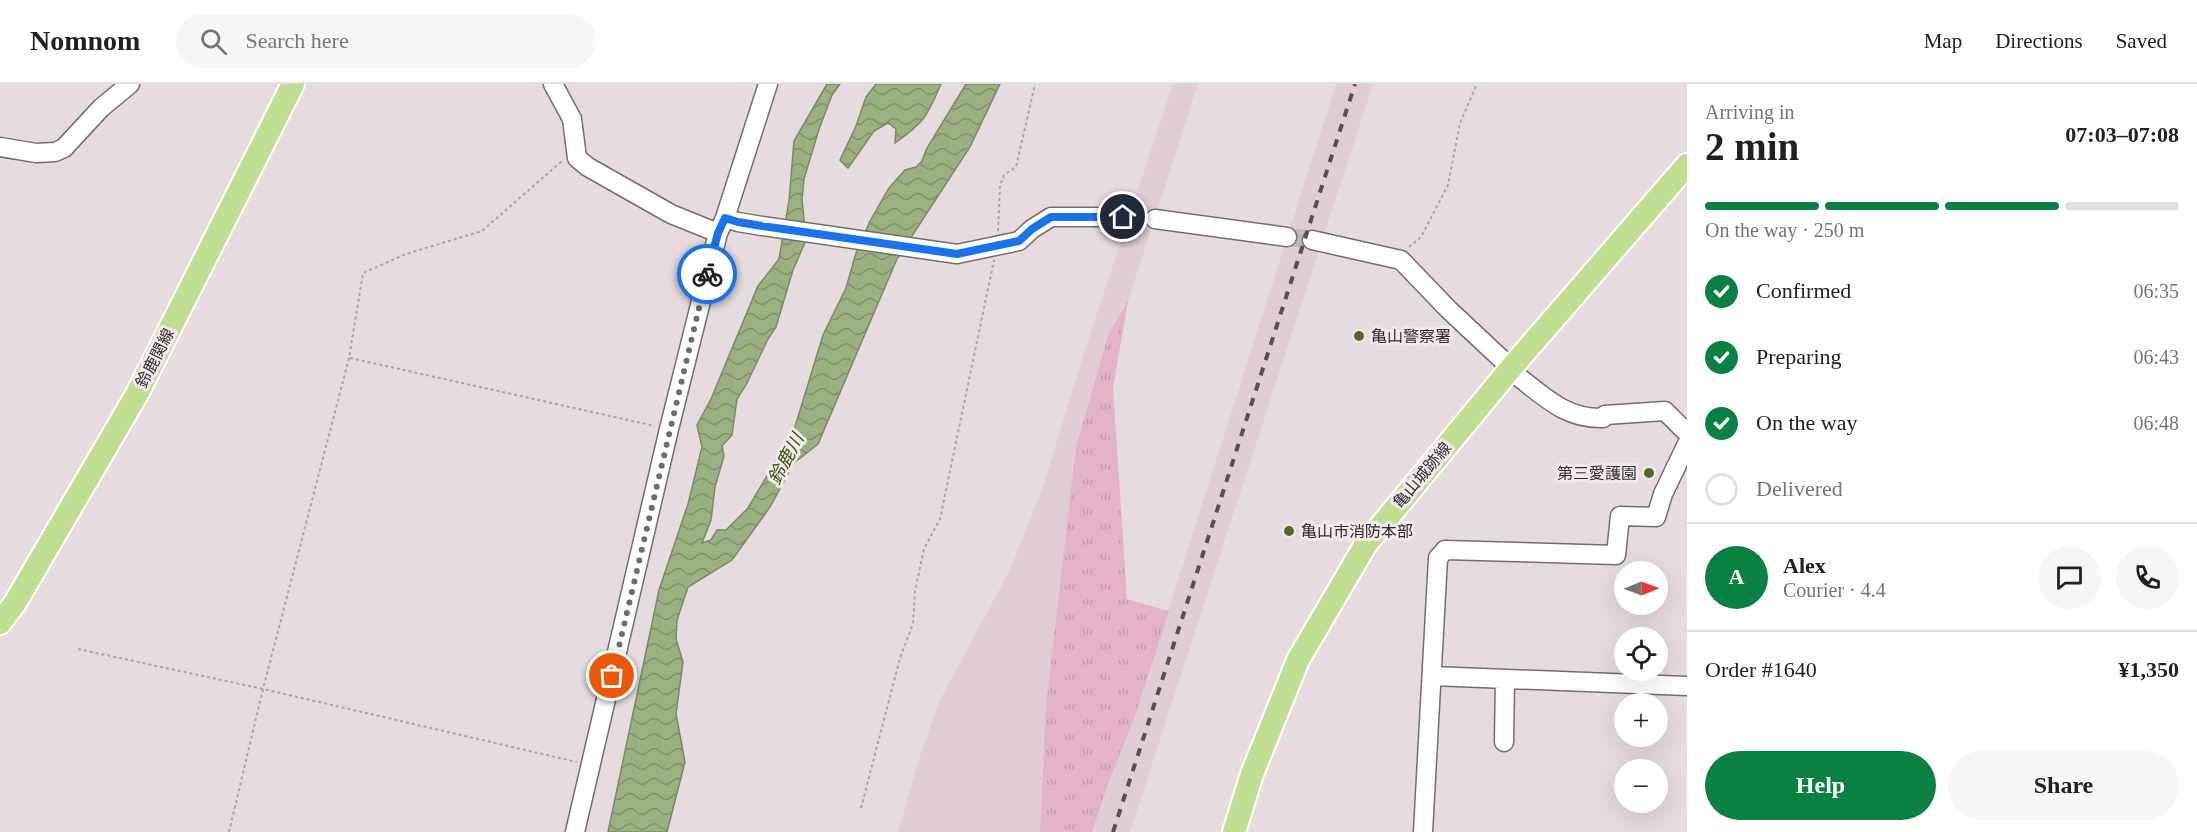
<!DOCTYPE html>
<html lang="en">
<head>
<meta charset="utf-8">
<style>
  body { margin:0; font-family:"Times New Roman","Noto Sans JP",serif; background:#f6f6f6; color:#202124; height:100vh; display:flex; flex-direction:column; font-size:22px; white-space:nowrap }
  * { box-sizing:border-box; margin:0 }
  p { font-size:20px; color:#757577 }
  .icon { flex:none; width:33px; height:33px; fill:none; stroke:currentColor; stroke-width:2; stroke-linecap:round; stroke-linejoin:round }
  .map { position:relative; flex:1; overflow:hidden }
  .sheet { display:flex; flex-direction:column; background:#fff; width:510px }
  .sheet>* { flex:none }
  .needle { width:39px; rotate:89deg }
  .controls { position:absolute; left:1614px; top:477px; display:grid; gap:12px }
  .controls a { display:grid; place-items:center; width:54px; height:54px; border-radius:50%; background:#fff; box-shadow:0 6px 24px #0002; font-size:30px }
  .pin { position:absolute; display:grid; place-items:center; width:51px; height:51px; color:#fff; margin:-26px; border:3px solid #fff; border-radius:50%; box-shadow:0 2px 6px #0007 }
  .courier { position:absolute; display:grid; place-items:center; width:60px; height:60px; margin:-30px; border:4px solid #1a73e8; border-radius:50%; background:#fff; color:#222; box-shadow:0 2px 8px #0007 }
  .overview em { font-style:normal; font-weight:700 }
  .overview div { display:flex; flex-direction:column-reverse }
  .overview { display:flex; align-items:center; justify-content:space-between; height:102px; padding:0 18px }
  h1 { font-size:39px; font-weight:700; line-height:45px }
  .bar { display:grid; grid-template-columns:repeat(4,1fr); gap:9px 6px; align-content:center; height:72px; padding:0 18px }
  .bar i { height:8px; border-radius:4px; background:#e0e0e0 }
  .bar .selected { background:#0b8043 }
  .bar p { grid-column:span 4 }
  .line { display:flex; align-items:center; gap:15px; padding:0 18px; border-top:2px solid #e0e0e0 }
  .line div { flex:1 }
  .round { display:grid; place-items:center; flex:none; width:63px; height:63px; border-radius:32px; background:#f6f6f6 }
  ol { padding:0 18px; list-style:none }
  li { display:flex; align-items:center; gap:18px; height:66px }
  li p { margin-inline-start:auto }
  li .icon { padding:6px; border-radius:50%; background:#0b8043; color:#fff; stroke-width:4 }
  li:last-child { color:#757577 }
  li i { width:33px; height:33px; border:3px solid #e0e0e0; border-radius:50% }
  .action { display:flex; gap:12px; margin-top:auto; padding:12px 18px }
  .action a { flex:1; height:69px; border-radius:36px; background:#0b8043; color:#fff; font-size:24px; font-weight:700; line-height:69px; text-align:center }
  .action a+a { background:#f6f6f6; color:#202124 }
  header { display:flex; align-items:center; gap:36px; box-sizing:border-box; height:84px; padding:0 30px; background:#fff; border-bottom:2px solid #e0e0e0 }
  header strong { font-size:28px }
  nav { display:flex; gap:33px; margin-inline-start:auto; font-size:21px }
  .search { width:420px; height:54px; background:#f6f6f6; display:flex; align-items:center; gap:15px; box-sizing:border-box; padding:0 21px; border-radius:33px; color:#757577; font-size:22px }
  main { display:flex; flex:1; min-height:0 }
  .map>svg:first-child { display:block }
  .built { fill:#e0cdd5 }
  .grass { fill:url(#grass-tufts) }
  .water { fill:url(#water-waves); stroke:#7b8969; stroke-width:1.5 }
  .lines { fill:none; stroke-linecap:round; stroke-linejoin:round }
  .minor-tunnel { stroke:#c2b8bc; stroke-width:18; stroke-dasharray:18 9; stroke-linecap:butt }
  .minor-casing { stroke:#766d71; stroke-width:21 }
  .major-casing { stroke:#fff; stroke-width:26 }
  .path { stroke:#aaa2a5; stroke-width:2; stroke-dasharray:3 3; stroke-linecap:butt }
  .minor { stroke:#fff; stroke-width:18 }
  .major { stroke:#c0df92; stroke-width:22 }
  .rail { stroke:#565153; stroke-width:4; stroke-dasharray:8 8; stroke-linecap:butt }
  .done { stroke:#706a6d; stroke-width:6; stroke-dasharray:0 10.8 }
  .route { stroke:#1a73e8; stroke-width:8 }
  .poi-dot { fill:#4e6c21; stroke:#f3e8ec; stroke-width:2 }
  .labels { text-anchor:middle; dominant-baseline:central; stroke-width:6; stroke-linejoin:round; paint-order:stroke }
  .poi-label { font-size:16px; fill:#312d2f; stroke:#f3e8ec; text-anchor:start }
  .street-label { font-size:16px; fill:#312d2f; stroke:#f3e8ec }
  .water-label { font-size:18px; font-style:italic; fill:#375108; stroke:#f3e8ec }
</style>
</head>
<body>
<header>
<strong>Nomnom</strong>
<div class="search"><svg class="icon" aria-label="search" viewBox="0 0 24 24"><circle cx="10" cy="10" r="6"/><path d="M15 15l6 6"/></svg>Search here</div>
<nav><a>Map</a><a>Directions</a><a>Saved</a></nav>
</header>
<main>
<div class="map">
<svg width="1687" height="748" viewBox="0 0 1687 748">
  <defs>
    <pattern id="grass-tufts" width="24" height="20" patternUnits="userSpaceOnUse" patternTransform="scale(1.5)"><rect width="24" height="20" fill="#e3b3c8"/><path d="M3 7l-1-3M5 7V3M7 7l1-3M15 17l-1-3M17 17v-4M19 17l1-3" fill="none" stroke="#c39aac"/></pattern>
    <pattern id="water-waves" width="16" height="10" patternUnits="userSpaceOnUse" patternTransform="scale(1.5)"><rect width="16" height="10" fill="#9bb182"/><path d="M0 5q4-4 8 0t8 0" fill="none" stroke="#7f906b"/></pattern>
  </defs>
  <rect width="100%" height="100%" fill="#e6dbdf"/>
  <!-- built -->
  <path class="built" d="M 1173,0 L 1198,0 L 1128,217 L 1109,249 L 1046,622 L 1040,748 L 898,748 L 921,669 L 940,616 L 1010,486 L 1044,400 L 1084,269 Z
    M 1336,0 L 1373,0 L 1130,748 L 1092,748 L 1107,703 L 1135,631 Z"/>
  <!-- grass -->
  <path class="grass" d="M 1128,217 L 1113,304 L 1127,515 L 1169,527 L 1135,632 L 1107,703 L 1092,748 L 1040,748 L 1046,622 L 1076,363 L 1109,249 Z"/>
  <!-- water -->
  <path class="water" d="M 827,0 L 840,0 L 832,11 L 819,45 L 804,95 L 802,115 L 806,156 L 793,186 L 776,243 L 768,255 L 746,301 L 737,315 L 732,351 L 722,362 L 724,372 L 715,403 L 711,436 L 702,459 L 711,456 L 717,446 L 726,446 L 748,424 L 794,346 L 823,251 L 846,204 L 856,169 L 870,137 L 889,104 L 905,86 L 916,83 L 922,77 L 927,64 L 966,0 L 1000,0 L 970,63 L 897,175 L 818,360 L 794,379 L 770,423 L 732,476 L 688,503 L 677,536 L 676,555 L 683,578 L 676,630 L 685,678 L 667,748 L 608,748 L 659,506 L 688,420 L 702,363 L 697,341 L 711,315 L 758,202 L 779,175 L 789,117 L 794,57 Z
    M 876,0 L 941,0 C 927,32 925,38 895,59 L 896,45 L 888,39 L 874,47 L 848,84 L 840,76 L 856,42 L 866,13 Z"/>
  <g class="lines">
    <!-- minor-tunnel -->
    <path class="minor-tunnel" d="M 1123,133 L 1155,135
      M 1287,153 L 1312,156"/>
    <!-- minor casing -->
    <g class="minor-casing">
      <path id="minor" d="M 553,0 L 572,35 L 577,74 L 588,83 L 671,130 L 718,149
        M 0,63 L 36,69 L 55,68 L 64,64 L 101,24 L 130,0
        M 725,134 L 738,138 L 762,142 L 957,170 L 1019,157 L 1032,145 L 1051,133 L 1123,133
        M 1155,135 L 1287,153
        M 1312,156 L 1401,176 L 1448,225 L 1511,284
        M 1520,294 C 1547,315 1567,335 1603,334 L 1605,331 L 1665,327 L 1687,349
        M 1432,592 L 1687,602
        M 1504,658 L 1505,595
        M 575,748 L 669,345 L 718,149 L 725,134 L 768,0
        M 1423,748 L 1438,474 L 1445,466 L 1616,471 L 1620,432 L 1656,433 L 1663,410 L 1687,360"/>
    </g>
    <!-- major casing -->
    <g class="major-casing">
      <path id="major" d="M 0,539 L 15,519 L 137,310 L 293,0
        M 1234,748 L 1252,690 L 1298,576 L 1366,460 L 1511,284 L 1687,81"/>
    </g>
    <!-- path -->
    <path class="path" d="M 998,147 L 1000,102 L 1004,91 L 1016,83 L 1035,0
      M 1409,163 L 1421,153 L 1448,101 L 1460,39 L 1477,0
      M 350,274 L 655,342
      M 78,565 L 263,605 L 577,678
      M 861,724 L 900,574 L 913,540 L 915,507 L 924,465 L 940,435 L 994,176
      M 229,748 L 263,605 L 349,274 L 363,189 L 406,170 L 482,147 L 562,77"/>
    <!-- minor -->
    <use href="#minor" class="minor"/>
    <!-- major -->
    <use href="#major" class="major"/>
    <!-- rail -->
    <path class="rail" d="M 1113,748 L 1355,0"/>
  </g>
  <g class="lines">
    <!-- done -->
    <path class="done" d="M 612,592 L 707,190"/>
    <!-- route -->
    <path class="route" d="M 707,190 L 718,149 L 725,134 L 738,138 L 762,142 L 957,170 L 1019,157 L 1032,145 L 1051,133 L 1123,133"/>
  </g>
  <!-- markers -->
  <g class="poi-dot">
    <circle cx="1359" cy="252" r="6"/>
    <circle cx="1649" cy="389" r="6"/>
    <circle cx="1289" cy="447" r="6"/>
  </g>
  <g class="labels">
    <!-- poi labels -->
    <g class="poi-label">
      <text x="1371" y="252">亀山警察署</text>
      <text x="1637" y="389" text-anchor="end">第三愛護園</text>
      <text x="1301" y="447">亀山市消防本部</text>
    </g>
    <!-- street labels -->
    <g class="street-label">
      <text transform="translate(155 274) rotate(-63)">鈴鹿関線</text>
      <text transform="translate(1422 391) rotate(-50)">亀山城跡線</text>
    </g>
    <!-- water labels -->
    <g class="water-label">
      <text transform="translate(786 375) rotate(-62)">鈴鹿川</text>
    </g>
  </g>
</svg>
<div class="controls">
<a><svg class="needle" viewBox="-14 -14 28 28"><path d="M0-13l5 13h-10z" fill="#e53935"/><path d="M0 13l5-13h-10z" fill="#757577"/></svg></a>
<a><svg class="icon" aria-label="locate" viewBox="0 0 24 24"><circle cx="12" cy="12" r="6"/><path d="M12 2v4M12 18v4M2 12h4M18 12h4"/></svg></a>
<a>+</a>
<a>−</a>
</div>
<div class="pin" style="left:612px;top:592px;background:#ea580c"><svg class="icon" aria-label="bag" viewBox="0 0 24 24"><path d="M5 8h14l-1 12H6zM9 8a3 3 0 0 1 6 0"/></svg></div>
<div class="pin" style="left:1123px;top:133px;background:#1f2937"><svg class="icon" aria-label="home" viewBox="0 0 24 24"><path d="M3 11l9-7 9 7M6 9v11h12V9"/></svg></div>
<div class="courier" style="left:707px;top:190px"><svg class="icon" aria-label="bike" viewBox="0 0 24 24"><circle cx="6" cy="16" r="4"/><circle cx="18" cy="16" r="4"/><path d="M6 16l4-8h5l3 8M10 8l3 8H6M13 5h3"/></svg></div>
</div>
<section class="sheet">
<div class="overview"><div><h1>2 min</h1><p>Arriving in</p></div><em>07:03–07:08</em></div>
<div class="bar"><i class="selected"></i><i class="selected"></i><i class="selected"></i><i></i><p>On the way · 250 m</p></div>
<ol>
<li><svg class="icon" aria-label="check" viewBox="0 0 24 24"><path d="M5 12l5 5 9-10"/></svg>Confirmed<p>06:35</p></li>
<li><svg class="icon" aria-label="check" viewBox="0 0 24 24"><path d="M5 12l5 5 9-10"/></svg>Preparing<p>06:43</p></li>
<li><svg class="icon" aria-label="check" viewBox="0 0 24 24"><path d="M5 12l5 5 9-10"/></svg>On the way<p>06:48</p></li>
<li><i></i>Delivered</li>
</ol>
<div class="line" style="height:108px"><b class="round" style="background:#0b8043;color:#fff">A</b><div><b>Alex</b><p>Courier · 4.4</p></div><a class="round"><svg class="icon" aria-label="chat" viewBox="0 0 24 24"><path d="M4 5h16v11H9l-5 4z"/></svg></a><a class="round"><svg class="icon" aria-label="phone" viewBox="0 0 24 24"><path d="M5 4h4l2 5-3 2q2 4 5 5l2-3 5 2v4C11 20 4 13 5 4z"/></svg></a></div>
<div class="line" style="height:78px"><div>Order #1640</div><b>¥1,350</b></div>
<div class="action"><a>Help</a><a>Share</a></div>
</section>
</main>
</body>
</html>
